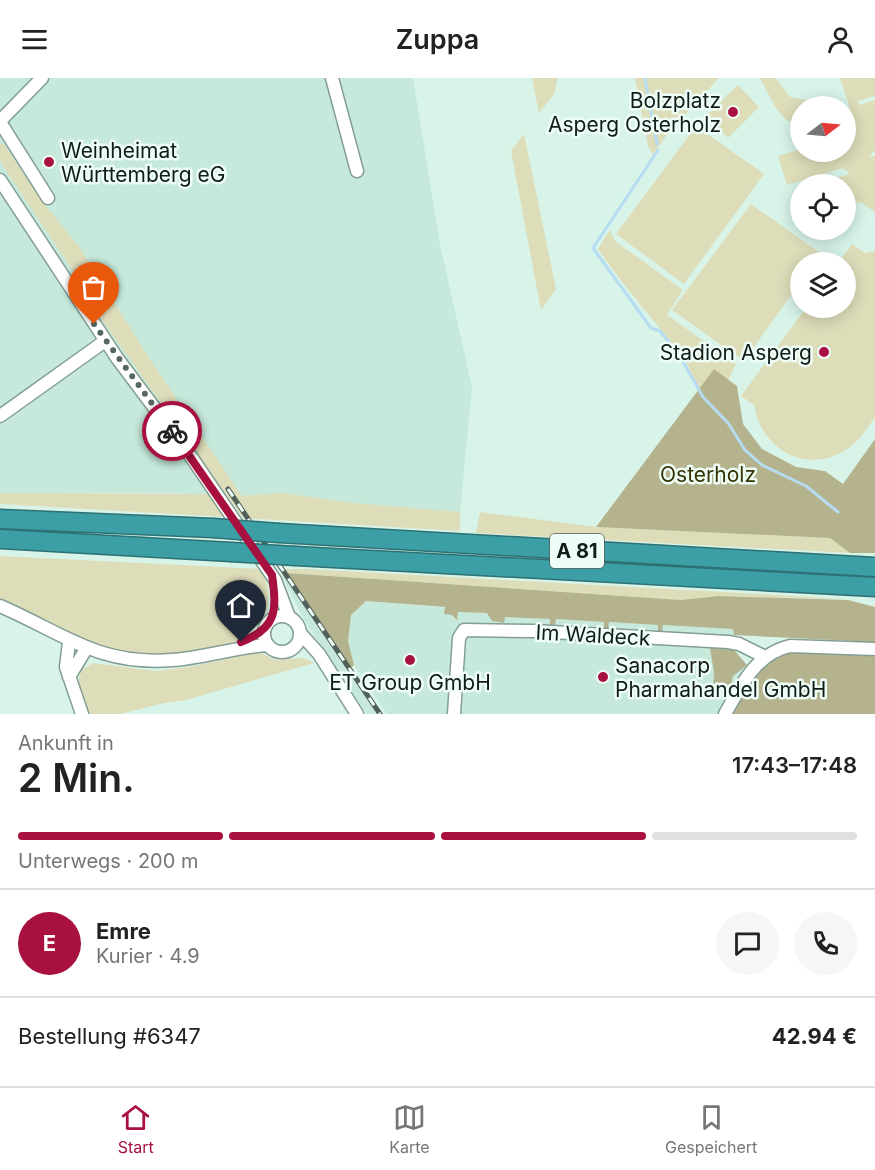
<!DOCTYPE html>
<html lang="de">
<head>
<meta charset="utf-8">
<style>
  body { margin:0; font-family:Inter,sans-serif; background:#f6f6f6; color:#222; height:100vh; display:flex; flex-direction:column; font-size:22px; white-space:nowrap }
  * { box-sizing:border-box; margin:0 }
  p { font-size:20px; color:#767676 }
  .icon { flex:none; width:33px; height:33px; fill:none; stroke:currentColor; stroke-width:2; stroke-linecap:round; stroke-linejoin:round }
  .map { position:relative; height:636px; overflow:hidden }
  .side { display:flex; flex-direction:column; background:#fff; flex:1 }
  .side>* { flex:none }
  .needle { width:39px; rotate:74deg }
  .fabs { position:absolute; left:790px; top:18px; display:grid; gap:12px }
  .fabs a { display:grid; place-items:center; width:66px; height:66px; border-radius:50%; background:#fff; box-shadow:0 3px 15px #0003; font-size:30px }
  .pin { position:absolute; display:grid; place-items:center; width:51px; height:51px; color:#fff; margin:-62px -26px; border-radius:50% 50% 50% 0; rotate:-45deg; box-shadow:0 0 6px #0007 }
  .pin .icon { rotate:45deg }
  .courier { position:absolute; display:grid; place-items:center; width:60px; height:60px; margin:-30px; border:4px solid #a8113f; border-radius:50%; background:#fff; color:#222; box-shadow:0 2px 8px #0007 }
  .headline em { font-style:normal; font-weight:600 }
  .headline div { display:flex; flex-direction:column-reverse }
  .headline { display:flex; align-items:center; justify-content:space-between; height:102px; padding:0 18px }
  h1 { font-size:39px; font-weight:600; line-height:45px }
  .bar { display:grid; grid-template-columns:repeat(4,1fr); gap:9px 6px; align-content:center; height:72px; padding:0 18px }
  .bar i { height:8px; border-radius:4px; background:#e0e0e0 }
  .bar .selected { background:#a8113f }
  .bar p { grid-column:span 4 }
  .line { display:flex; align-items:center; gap:15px; padding:0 18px; border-top:2px solid #e0e0e0 }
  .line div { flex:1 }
  .round { display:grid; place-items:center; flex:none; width:63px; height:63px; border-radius:32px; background:#f6f6f6 }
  header { display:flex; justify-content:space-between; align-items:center; height:78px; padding:0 18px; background:#fff; font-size:27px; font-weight:600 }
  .tabs { display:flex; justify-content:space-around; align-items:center; height:84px; border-top:2px solid #e0e0e0; background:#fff; font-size:16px; color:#767676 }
  .tabs a { display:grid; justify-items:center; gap:3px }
  .tabs .selected { color:#a8113f }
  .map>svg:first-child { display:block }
  .built { fill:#c6e9db }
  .green { fill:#deddba }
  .forest { fill:#b4b38e }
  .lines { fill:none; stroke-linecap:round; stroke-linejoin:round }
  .stream { stroke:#b5dcf1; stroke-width:3 }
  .minor-casing { stroke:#849e93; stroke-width:15 }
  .highway-casing { stroke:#2d7174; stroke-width:21 }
  .minor { stroke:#fff; stroke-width:12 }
  .highway { stroke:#3b9fa5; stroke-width:18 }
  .rail-casing { stroke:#52625b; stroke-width:5 }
  .rail { stroke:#eefef7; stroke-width:3; stroke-dasharray:9; stroke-linecap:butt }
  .highway-bridge-casing { stroke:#2d7174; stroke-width:21; stroke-linecap:butt }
  .highway-bridge { stroke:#3b9fa5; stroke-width:18 }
  .done { stroke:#576861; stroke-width:6; stroke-dasharray:0 10.8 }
  .route { stroke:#a8113f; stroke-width:8 }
  .poi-dot { fill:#a8113f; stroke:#eefef7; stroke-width:2 }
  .labels { text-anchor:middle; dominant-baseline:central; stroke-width:5; stroke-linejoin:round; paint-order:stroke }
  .shield { fill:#eefef7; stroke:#54605b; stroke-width:1.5 }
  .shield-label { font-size:20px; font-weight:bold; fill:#121c18 }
  .poi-label { font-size:21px; fill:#121c18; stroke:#eefef7; text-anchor:end }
  .park-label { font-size:21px; fill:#353203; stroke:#eefef7 }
  .street-label { font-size:21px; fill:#121c18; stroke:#eefef7 }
</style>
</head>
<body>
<header><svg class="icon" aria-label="menu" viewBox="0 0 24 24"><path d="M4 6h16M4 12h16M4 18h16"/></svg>Zuppa<svg class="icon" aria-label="person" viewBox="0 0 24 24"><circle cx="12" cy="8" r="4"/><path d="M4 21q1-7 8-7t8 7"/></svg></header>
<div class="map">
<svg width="875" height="636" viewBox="0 0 875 636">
  <rect width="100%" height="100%" fill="#d8f4e8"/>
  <!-- built -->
  <path class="built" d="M 0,0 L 413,0 L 440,166 L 472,309 L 460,434 L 354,425 L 282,415 L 242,418 L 170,415 L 0,415 Z
    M 286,495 L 341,577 L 383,636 L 367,636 L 304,542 L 282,498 Z
    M 366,523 L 445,530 L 457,541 L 457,534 L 487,535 L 504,545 L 504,539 L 550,541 L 550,547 L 555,547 L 555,541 L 605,544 L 608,550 L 608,544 L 659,547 L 658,553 L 662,553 L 662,547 L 734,551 L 737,574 L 742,583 L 745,600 L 725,636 L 387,636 L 354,587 L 348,563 L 351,536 Z"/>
  <!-- green -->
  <path class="green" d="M 532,0 L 558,0 L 554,16 L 539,35 Z
    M 635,0 L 719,0 L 669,54 L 653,76 L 648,68 Z
    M 760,0 L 776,0 L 790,19 L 839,28 L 801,28 L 801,48 C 778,44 771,19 760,0 Z
    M 840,0 L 875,0 L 875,18 L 858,23 L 859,27 L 875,22 L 875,72 L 869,79 L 875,78 L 875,134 L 860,124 L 846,128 L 846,106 L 817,106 L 850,96 L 843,90 L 787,107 L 778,78 L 801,71 L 801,74 L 846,74 L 846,30 L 850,30 Z
    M 738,7 L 759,29 L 728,60 L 706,38 Z
    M 696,48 L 764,96 L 684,206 L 616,156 Z
    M 524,56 L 556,211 L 541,232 L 511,73 Z
    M 3,65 L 38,118 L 80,170 L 151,283 L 242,418 L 282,415 L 354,425 L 460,434 L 460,453 L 243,440 L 100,239 L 96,227 L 9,97 L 0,82 L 0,67 Z
    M 751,126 L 820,175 L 814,184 L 801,184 L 801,203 L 744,283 L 672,232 Z
    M 610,152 L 615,163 L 683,212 L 667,237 L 736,286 L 717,325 C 695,314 695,296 682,278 C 654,242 624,209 598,171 Z
    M 852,166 L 865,175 L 875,173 L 875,339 C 866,352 858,365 844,373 C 804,397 760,369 754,327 L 741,318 L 806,230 L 846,230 L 846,184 L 839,184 Z
    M 0,415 L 208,416 L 226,439 L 0,426 Z
    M 480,434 L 596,449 L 830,460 L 850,475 L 476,455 Z
    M 0,478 L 260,491 C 270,510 273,525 261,542 C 256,549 253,553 246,555 L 247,559 C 197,578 139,586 88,565 C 58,553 29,535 0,522 Z
    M 283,491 L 306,491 L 848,521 L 719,518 L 681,522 L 286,495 Z
    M 259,574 L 276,582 L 303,580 L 314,585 L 186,622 L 164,625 L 120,636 L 92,636 L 86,633 L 78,605 L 82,589 L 85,590 L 93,585 L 156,593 L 194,588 Z"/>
  <!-- forest -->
  <path class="forest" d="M 714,291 L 737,308 L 743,346 L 762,371 L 796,389 L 825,393 L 843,406 L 875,361 L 875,475 L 850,475 L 830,460 L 596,449 Z
    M 286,495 L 681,522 L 719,518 L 848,522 L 875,529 L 875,564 L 734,557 L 733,551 L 663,547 L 662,554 L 658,553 L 658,547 L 609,544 L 608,551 L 604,550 L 604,544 L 556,541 L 555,547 L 550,547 L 550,541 L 505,539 L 504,545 L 492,543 L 487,535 L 458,534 L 457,542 L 452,537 L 444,536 L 445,529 L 366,523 L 351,537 L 348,563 L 354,587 L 351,590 Z
    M 710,570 L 734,572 L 747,587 L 733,598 L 729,615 L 713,614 L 714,594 Z
    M 795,574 L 875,576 L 875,636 L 732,636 C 749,607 758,578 795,574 Z"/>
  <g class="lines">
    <!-- stream -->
    <path class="stream" d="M 645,0 L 657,66
      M 658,72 L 593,170 L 651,250 L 660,253 L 681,280 L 703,319 L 728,345 L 745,372 L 762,387 L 806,408 L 838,434"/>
    <!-- minor casing -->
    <g class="minor-casing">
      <path id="minor" d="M 332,0 L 357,93
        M 0,43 L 42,0
        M 0,44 L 48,120
        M 0,102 L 117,280 L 192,380 L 275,502 L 289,539
        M 0,338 L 105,263
        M 0,528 C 63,555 98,588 172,582 C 204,580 235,569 268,567
        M264 556a18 18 0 1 1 36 0a18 18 0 1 1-36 0Z
        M 301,556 L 319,576 L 357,636
        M 69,564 L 66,589 L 82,636
        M 69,599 L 86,571
        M 454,636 L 459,560 L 464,552 L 534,553 L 728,564 L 739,566 L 765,579
        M 725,636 C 741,608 755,576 790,568 L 875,571"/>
    </g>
    <!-- highway casing -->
    <g class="highway-casing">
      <path id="highway" d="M 0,441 L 213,450
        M 279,455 L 875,489
        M 0,461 L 231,474
        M 296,478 L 875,509"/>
    </g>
    <!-- minor -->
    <use href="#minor" class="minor"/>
    <!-- highway -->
    <use href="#highway" class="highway"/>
    <!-- rail casing -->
    <g class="rail-casing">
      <path id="rail" d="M 228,411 L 380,636"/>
    </g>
    <!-- rail -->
    <use href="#rail" class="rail"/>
    <!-- highway-bridge casing -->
    <g class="highway-bridge-casing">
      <path id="highway-bridge" d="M 213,450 L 279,455
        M 231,474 L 296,478"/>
    </g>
    <!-- highway-bridge -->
    <use href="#highway-bridge" class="highway-bridge"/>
  </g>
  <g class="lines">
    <!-- done -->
    <path class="done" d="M 94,246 L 172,353"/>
    <!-- route -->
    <path class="route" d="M 172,353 L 272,497 C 277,533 277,550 241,564"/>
  </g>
  <!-- markers -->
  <g class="poi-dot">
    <circle cx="733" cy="34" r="6"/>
    <circle cx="49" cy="84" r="6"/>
    <circle cx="824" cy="274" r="6"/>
    <circle cx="410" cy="582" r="6"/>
    <circle cx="603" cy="599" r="6"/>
  </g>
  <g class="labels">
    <!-- shield labels -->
    <rect class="shield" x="550" y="456" width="54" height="34" rx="4.5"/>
    <g class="shield-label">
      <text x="577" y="473">A 81</text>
    </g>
    <!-- poi labels -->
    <g class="poi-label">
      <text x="721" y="22">Bolzplatz<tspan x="721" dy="24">Asperg Osterholz</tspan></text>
      <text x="61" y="72" text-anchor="start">Weinheimat<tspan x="61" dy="24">Württemberg eG</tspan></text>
      <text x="812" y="274">Stadion Asperg</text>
      <text x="615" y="587" text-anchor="start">Sanacorp<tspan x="615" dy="24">Pharmahandel GmbH</tspan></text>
      <text x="410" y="604" text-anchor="middle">ET Group GmbH</text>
    </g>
    <!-- park labels -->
    <g class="park-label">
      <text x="708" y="396">Osterholz</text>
    </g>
    <!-- street labels -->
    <g class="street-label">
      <text transform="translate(593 557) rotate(3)">Im Waldeck</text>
    </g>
  </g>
</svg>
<div class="fabs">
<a><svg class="needle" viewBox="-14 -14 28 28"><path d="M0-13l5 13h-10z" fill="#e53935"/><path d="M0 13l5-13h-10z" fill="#767676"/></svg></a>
<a><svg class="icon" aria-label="locate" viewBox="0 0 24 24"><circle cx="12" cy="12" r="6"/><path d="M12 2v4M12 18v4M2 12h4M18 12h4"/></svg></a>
<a><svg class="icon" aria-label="layers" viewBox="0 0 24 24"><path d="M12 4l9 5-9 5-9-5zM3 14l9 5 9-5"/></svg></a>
</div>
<div class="pin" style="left:94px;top:246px;background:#ea580c"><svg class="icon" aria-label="bag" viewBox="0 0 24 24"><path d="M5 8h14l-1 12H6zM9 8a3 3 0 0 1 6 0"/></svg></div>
<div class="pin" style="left:241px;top:564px;background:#1f2937"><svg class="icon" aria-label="home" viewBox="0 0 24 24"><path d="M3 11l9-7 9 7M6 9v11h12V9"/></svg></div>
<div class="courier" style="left:172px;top:353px"><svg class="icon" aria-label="bike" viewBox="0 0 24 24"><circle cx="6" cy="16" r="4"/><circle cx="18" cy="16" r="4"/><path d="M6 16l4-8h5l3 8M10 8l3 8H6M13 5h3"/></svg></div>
</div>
<section class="side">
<div class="headline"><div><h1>2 Min.</h1><p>Ankunft in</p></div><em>17:43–17:48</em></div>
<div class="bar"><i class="selected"></i><i class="selected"></i><i class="selected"></i><i></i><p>Unterwegs · 200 m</p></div>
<div class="line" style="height:108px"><b class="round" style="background:#a8113f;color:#fff">E</b><div><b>Emre</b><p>Kurier · 4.9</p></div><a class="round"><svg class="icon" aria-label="chat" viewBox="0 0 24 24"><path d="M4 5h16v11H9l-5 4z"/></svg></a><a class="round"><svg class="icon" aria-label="phone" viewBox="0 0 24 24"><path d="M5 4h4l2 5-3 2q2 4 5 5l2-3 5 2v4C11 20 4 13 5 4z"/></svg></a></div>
<div class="line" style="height:78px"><div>Bestellung #6347</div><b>42.94 €</b></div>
</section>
<nav class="tabs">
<a class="selected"><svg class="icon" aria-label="home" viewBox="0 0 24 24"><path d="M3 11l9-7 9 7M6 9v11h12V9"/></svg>Start</a>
<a><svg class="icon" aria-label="map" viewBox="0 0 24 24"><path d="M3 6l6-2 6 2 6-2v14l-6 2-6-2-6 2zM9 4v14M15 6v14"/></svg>Karte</a>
<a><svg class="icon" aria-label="saved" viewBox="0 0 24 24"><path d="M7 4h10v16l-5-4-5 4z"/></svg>Gespeichert</a>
</nav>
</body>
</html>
